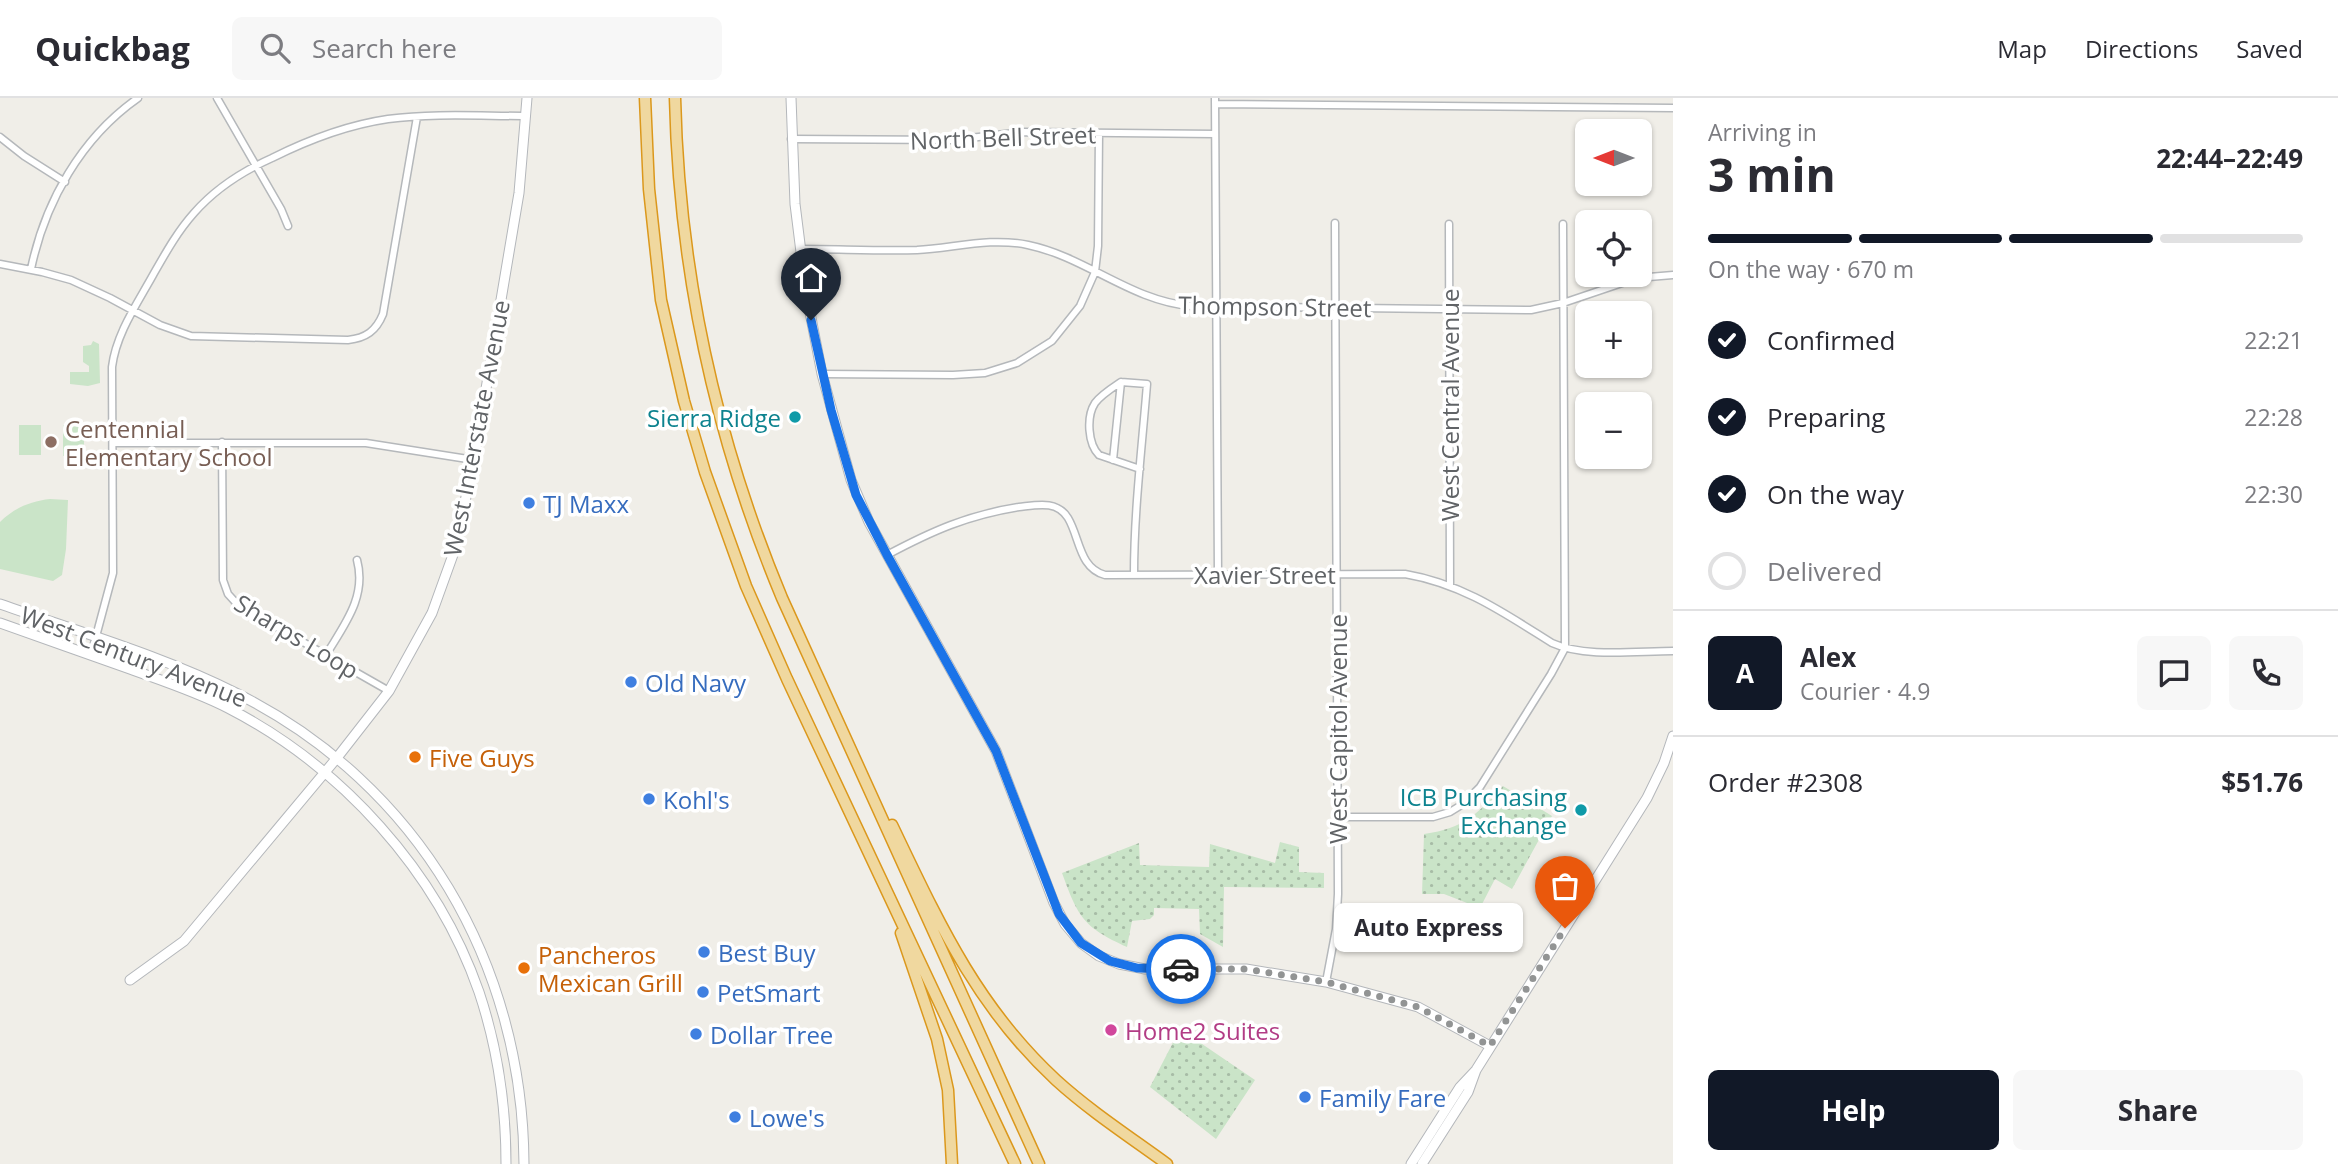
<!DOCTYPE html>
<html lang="en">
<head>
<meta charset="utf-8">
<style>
  body { margin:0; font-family:"Open Sans",sans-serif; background:#f7f7f7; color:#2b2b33; height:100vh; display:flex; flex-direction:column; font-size:26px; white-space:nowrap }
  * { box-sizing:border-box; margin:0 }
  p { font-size:23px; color:#7c7c81 }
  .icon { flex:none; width:38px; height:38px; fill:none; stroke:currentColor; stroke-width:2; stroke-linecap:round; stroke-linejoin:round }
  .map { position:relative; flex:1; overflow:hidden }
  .side { display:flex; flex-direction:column; background:#fff; width:665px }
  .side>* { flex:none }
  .needle { width:46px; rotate:270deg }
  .tools { position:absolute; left:1575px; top:21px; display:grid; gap:14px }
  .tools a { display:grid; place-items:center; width:77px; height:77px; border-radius:10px; background:#fff; box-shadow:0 2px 5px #0004; font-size:35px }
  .pin { position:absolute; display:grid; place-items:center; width:60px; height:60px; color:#fff; margin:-72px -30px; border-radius:50% 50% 50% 0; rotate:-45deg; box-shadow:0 0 7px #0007 }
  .pin .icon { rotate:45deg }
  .courier { position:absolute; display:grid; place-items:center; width:70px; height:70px; margin:-35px; border:5px solid #1a73e8; border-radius:50%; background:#fff; color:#222; box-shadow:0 2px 9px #0007 }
  .bubble { position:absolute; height:49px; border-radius:10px; background:#fff; box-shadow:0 2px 5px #0004; font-size:23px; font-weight:700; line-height:49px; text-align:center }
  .summary em { font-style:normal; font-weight:700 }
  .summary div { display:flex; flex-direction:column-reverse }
  .summary { display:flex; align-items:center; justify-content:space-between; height:119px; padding:0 35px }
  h1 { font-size:46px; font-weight:700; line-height:52px }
  .bar { display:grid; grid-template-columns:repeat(4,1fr); gap:10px 7px; align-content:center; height:84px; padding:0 35px }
  .bar i { height:9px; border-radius:5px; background:#e1e1e2 }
  .bar .active { background:#111827 }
  .bar p { grid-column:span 4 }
  .line { display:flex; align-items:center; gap:18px; padding:0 35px; border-top:2px solid #e1e1e2 }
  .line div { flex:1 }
  .round { display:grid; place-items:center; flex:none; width:74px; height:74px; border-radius:10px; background:#f7f7f7 }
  ol { padding:0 35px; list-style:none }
  li { display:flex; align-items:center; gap:21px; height:77px }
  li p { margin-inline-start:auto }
  li .icon { padding:7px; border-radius:50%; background:#111827; color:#fff; stroke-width:4 }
  li:last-child { color:#7c7c81 }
  li i { width:38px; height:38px; border:4px solid #e1e1e2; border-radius:50% }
  .cta { display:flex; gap:14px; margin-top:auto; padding:14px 35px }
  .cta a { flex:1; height:80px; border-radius:10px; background:#111827; color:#fff; font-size:28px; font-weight:700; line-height:80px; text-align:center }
  .cta a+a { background:#f7f7f7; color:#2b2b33 }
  header { display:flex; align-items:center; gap:42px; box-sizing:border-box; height:98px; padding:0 35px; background:#fff; border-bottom:2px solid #e1e1e2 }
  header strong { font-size:33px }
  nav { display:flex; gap:38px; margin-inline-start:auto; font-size:24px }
  .search { width:490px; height:63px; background:#f7f7f7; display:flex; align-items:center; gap:18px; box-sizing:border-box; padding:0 24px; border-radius:10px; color:#7c7c81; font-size:26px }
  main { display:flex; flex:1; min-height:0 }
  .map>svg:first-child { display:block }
  .grass { fill:url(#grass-dots) }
  .park { fill:#cae4c8 }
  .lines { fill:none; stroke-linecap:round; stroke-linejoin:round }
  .street-casing { stroke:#b5b8bb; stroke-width:9 }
  .secondary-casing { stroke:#b4b7bb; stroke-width:11 }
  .highway-casing { stroke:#db981d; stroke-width:13 }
  .street { stroke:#fff; stroke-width:6 }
  .secondary { stroke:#fff; stroke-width:9 }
  .highway { stroke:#f0d89f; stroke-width:10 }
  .done { stroke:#929494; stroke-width:7; stroke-dasharray:0 12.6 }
  .route { stroke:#1a73e8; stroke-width:9 }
  .culture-dot { fill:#0f9aa8; stroke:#fff; stroke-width:2.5 }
  .education-dot { fill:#8d6e63; stroke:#fff; stroke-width:2.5 }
  .shop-dot { fill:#3f7fe0; stroke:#fff; stroke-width:2.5 }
  .food-dot { fill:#e8710a; stroke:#fff; stroke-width:2.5 }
  .hotel-dot { fill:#d1479c; stroke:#fff; stroke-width:2.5 }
  .labels { text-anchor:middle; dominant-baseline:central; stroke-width:7; stroke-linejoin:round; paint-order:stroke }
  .street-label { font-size:24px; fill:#606366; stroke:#fff }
  .culture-label { font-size:24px; fill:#0d838f; stroke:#fff; text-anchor:end }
  .education-label { font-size:24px; fill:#785e54; stroke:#fff; text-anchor:start }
  .shop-label { font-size:24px; fill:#366cbe; stroke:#fff; text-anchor:start }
  .food-label { font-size:24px; fill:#c56008; stroke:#fff; text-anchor:start }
  .hotel-label { font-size:24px; fill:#b23c85; stroke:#fff; text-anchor:start }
</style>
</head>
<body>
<header>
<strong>Quickbag</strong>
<div class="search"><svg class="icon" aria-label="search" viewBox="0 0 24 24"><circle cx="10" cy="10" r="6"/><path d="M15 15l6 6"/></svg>Search here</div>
<nav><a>Map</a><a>Directions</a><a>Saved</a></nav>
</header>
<main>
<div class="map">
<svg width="1673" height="1066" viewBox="0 0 1673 1066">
  <defs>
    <pattern id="grass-dots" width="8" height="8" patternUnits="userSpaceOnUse" patternTransform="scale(1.75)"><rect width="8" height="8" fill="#cae4c8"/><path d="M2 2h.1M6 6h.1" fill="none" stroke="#a7bca6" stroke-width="1.8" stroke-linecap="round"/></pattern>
  </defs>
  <rect width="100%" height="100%" fill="#f0eee8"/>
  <!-- grass -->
  <path class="grass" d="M 1503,688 L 1552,718 L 1512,791 L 1495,781 L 1480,810 L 1444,796 L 1422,796 L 1424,736 C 1465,730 1476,717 1503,688 Z
    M 1280,744 L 1299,749 L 1299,774 L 1324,775 L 1324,790 L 1224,789 L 1223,849 L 1200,836 L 1199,811 L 1154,810 L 1154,817 L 1150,821 L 1132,823 L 1127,849 C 1083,829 1078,819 1062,775 L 1139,745 L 1140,767 L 1209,769 L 1210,746 L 1275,765 Z
    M 1180,931 L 1255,982 L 1216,1041 L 1150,989 Z"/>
  <!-- park -->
  <path class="park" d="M 93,243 L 99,246 L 100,285 L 88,288 L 70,286 L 70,274 L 89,274 L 89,268 L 83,264 L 83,248 L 91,247 Z
    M 19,327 L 41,327 L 41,357 L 19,357 Z
    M 63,327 L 84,327 L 84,358 L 63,358 Z
    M 50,401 L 68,402 L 66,451 L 62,477 L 53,483 L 0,471 L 0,424 C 14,410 31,403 50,401 Z"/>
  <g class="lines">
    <!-- street casing -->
    <g class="street-casing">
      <path id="street" d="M 217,0 L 281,111 L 288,128
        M 1215,0 L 1218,476
        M 1215,6 L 1673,10
        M 0,39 L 24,58 L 65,84
        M 791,41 L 952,42 L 1022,34 L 1215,36
        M 1449,126 L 1450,487
        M 800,151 C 839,151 878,153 917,152 C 954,150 990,139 1028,147 C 1086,159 1131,203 1191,208 L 1531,212 L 1563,205 L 1637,180 L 1673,177
        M 0,166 L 42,174 L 71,182 L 110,200 L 160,227 L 191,238 L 348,242 C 366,240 376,233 383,216 L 417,19
        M 31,171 C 45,104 81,40 138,0
        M 822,276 L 953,277 L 985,275 L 1017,265 L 1052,243 L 1080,208 L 1095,174 L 1098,148 L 1099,35
        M 222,344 L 223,482 L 228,496 L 238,507 L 389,593
        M 113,345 L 366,345 L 474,362
        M 1113,362 L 1121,284
        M 887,457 C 932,433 968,417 1019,409 C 1037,407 1057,402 1068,420 C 1080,440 1079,470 1105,477 L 1405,476 C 1463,486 1504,515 1552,545 C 1585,560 1637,553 1673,553
        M 1134,477 C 1134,413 1142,349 1147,286 L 1121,284 C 1112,290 1101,297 1095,305 C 1086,319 1088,346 1099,357 L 1140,371
        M 91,557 L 113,475 L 112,269 C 116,236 137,206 153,177 C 165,156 177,134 194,115 C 215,91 243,73 272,60 C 308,42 347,27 388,21 C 433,15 480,18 526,18
        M 326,557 C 344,527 367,499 357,462
        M 1337,719 L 1433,719 L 1450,714 L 1463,706 L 1480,689 L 1551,576 L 1565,550 L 1563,126
        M 1326,884 L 1336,831 L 1338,796 L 1335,125"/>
    </g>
    <!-- secondary casing -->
    <g class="secondary-casing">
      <path id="secondary" d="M 791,0 L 795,106 L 806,194 L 822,276 L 851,382 L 869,424 L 996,653 L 1054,805 L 1065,826 L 1081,845 L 1099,858 L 1119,866 L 1145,871 L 1246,871 L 1326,884 L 1418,909 L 1490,948
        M 0,506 C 79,534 163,558 238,596 C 419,687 523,866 524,1066
        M 0,525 C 43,540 87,556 130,571 C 163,583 197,594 228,610 C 341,668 437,773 479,894 C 497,948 506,1009 506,1066
        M 130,882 L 184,843 L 336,661 L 389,593 L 432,515 L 454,454 L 474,362 L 519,95 L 527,0
        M 1411,1066 L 1460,989 L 1476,972 L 1647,700 L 1664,665 L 1673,638
        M 1422,1066 L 1468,994 L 1476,972"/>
    </g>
    <!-- highway casing -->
    <g class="highway-casing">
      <path id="highway" d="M 645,0 L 649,91 L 661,202 L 684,303 L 705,374 L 746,488 L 787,581 L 1015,1066
        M 675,0 C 679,172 716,342 782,500 L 1039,1066
        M 892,727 C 938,823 976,908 1056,982 C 1090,1013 1130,1039 1167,1066
        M 901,835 L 937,941 L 948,992 L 952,1066"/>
    </g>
    <!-- street -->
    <use href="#street" class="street"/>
    <!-- secondary -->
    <use href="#secondary" class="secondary"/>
    <!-- highway -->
    <use href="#highway" class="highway"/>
  </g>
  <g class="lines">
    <!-- done -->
    <path class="done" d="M 1181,871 L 1246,871 L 1326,884 L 1418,909 L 1490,948 L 1565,830"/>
    <!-- route -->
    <path class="route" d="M 811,222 L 831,312 L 856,397 L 887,457 L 996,653 L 1059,816 L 1081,845 L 1110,863 L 1137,870 L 1181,871"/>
  </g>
  <!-- markers -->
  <g class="culture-dot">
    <circle cx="795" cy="319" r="7"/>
    <circle cx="1581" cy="712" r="7"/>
  </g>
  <circle class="education-dot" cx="51" cy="344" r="7"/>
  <g class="shop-dot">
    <circle cx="529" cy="405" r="7"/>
    <circle cx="631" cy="584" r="7"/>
    <circle cx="649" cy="701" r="7"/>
    <circle cx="704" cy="854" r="7"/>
    <circle cx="703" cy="894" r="7"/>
    <circle cx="696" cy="936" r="7"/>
    <circle cx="1305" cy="999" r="7"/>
    <circle cx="735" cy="1019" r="7"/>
  </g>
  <g class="food-dot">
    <circle cx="415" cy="659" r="7"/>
    <circle cx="524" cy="870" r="7"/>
  </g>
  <circle class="hotel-dot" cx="1111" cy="932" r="7"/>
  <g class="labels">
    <!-- street labels -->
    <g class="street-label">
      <text transform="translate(1003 39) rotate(-2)">North Bell Street</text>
      <text transform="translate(1275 208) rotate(1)">Thompson Street</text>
      <text transform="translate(1449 307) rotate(-90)">West Central Avenue</text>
      <text transform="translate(476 330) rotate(-79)">West Interstate Avenue</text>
      <text x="1265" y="476">Xavier Street</text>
      <text transform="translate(297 538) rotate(31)">Sharps Loop</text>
      <text transform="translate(134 558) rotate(21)">West Century Avenue</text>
      <text transform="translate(1337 631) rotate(-90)">West Capitol Avenue</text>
    </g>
    <!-- culture labels -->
    <g class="culture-label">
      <text x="781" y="319">Sierra Ridge</text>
      <text x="1567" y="698">ICB Purchasing<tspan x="1567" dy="28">Exchange</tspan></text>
    </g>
    <!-- education labels -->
    <g class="education-label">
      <text x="65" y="330">Centennial<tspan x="65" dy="28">Elementary School</tspan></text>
    </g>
    <!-- shop labels -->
    <g class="shop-label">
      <text x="543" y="405">TJ Maxx</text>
      <text x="645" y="584">Old Navy</text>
      <text x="663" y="701">Kohl's</text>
      <text x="718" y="854">Best Buy</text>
      <text x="717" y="894">PetSmart</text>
      <text x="710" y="936">Dollar Tree</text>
      <text x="1319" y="999">Family Fare</text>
      <text x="749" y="1019">Lowe's</text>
    </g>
    <!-- food labels -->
    <g class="food-label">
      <text x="429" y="659">Five Guys</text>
      <text x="538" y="856">Pancheros<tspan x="538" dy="28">Mexican Grill</tspan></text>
    </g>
    <!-- hotel labels -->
    <g class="hotel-label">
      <text x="1125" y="932">Home2 Suites</text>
    </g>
  </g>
</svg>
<div class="tools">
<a><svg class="needle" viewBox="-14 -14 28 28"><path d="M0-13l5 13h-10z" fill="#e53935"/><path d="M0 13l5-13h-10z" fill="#7c7c81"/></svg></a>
<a><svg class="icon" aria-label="locate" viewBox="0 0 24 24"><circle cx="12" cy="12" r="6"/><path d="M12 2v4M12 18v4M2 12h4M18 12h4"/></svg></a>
<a>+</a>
<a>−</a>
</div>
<div class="pin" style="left:1565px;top:830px;background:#ea580c"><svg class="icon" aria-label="bag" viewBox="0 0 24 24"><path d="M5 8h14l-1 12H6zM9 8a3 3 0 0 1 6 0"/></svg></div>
<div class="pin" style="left:811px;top:222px;background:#1f2937"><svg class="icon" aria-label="home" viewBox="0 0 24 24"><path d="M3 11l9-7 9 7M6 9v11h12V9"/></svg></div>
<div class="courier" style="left:1181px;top:871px"><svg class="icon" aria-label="car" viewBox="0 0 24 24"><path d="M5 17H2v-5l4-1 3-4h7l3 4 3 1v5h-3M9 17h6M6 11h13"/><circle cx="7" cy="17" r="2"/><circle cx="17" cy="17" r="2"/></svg></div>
<div class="bubble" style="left:1334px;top:805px;width:189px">Auto Express</div>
</div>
<section class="side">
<div class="summary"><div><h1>3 min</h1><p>Arriving in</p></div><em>22:44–22:49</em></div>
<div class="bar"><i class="active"></i><i class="active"></i><i class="active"></i><i></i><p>On the way · 670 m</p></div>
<ol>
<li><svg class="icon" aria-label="check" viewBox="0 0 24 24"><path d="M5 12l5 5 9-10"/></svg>Confirmed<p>22:21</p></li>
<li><svg class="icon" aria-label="check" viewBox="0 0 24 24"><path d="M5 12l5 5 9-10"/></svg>Preparing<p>22:28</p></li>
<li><svg class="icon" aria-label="check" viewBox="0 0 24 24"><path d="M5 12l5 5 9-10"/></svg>On the way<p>22:30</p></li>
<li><i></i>Delivered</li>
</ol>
<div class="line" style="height:126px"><b class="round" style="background:#111827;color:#fff">A</b><div><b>Alex</b><p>Courier · 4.9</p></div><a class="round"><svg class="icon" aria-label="chat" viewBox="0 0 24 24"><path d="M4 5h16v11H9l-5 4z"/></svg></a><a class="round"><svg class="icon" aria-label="phone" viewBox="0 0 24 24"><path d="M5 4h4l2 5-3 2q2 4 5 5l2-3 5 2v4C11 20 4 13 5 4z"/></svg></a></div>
<div class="line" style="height:91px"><div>Order #2308</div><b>$51.76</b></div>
<div class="cta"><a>Help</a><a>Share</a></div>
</section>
</main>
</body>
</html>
